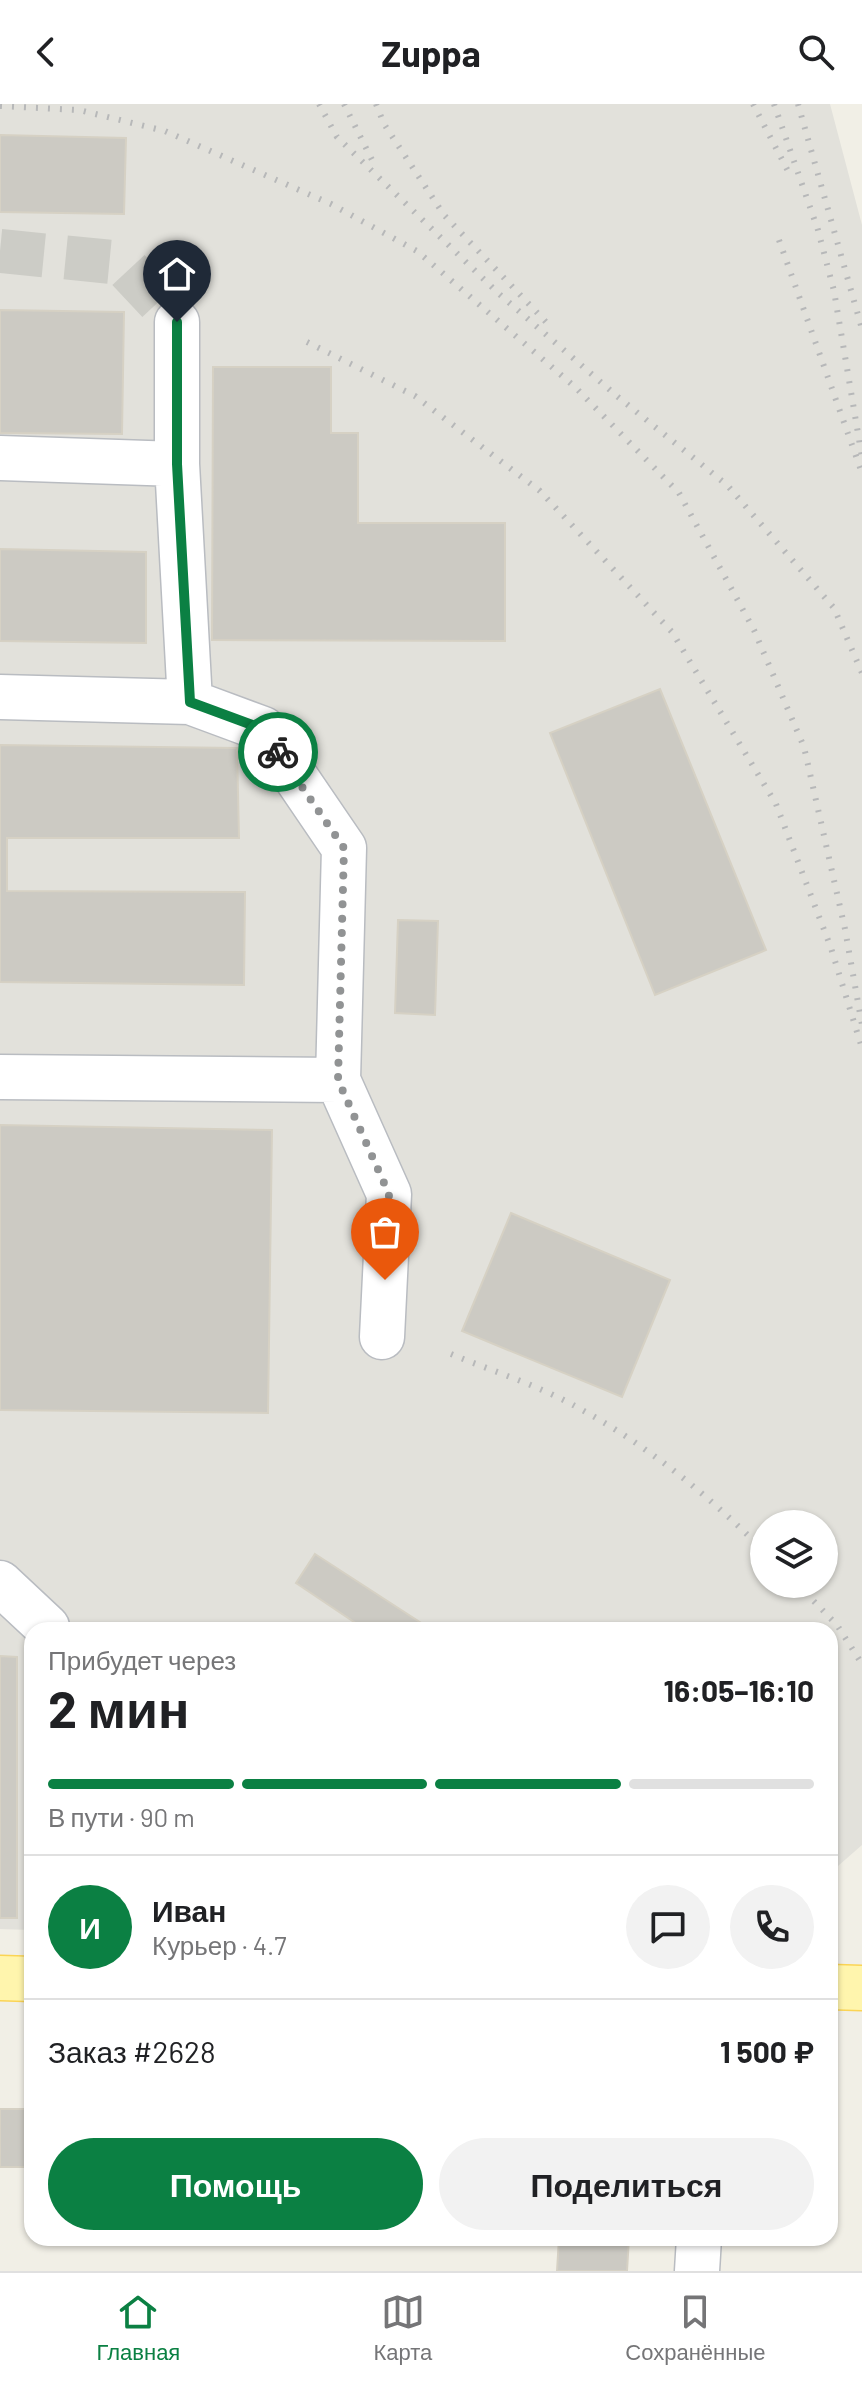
<!DOCTYPE html>
<html lang="ru">
<head>
<meta charset="utf-8">
<style>
  body { margin:0; font-family:Barlow,sans-serif; background:#f2f2f2; color:#202124; height:100vh; display:flex; flex-direction:column; font-size:30px; white-space:nowrap }
  * { box-sizing:border-box; margin:0 }
  p { font-size:26px; color:#757577 }
  .icon { flex:none; width:44px; height:44px; fill:none; stroke:currentColor; stroke-width:2; stroke-linecap:round; stroke-linejoin:round }
  .map { position:relative; flex:1; overflow:hidden }
  .sheet { position:absolute; left:24px; top:1518px; width:814px; height:624px; display:flex; flex-direction:column; background:#fff; border-radius:24px; box-shadow:0 2px 6px #0004 }
  .sheet>* { flex:none }
  .fabs { position:absolute; left:750px; top:1406px; display:grid; gap:16px }
  .fabs a { display:grid; place-items:center; width:88px; height:88px; border-radius:50%; background:#fff; box-shadow:0 2px 6px #0004; font-size:40px }
  .pin { position:absolute; display:grid; place-items:center; width:68px; height:68px; color:#fff; margin:-82px -34px; border-radius:50% 50% 50% 0; rotate:-45deg; box-shadow:0 0 8px #0007 }
  .pin .icon { rotate:45deg }
  .courier { position:absolute; display:grid; place-items:center; width:80px; height:80px; margin:-40px; border:6px solid #0b8043; border-radius:50%; background:#fff; color:#222; box-shadow:0 2px 10px #0007 }
  .overview em { font-style:normal; font-weight:700 }
  .overview div { display:flex; flex-direction:column-reverse }
  .overview { display:flex; align-items:center; justify-content:space-between; height:136px; padding:0 24px }
  h1 { font-size:52px; font-weight:700; line-height:60px }
  .bar { display:grid; grid-template-columns:repeat(4,1fr); gap:12px 8px; align-content:center; height:96px; padding:0 24px }
  .bar i { height:10px; border-radius:6px; background:#e0e0e0 }
  .bar .current { background:#0b8043 }
  .bar p { grid-column:span 4 }
  .line { display:flex; align-items:center; gap:20px; padding:0 24px; border-top:2px solid #e0e0e0 }
  .line div { flex:1 }
  .round { display:grid; place-items:center; flex:none; width:84px; height:84px; border-radius:42px; background:#f2f2f2 }
  .action { display:flex; gap:16px; margin-top:auto; padding:16px 24px }
  .action a { flex:1; height:92px; border-radius:48px; background:#0b8043; color:#fff; font-size:32px; font-weight:700; line-height:92px; text-align:center }
  .action a+a { background:#f2f2f2; color:#202124 }
  header { display:flex; justify-content:space-between; align-items:center; height:104px; padding:0 24px; background:#fff; font-size:36px; font-weight:700 }
  .tab-bar { display:flex; justify-content:space-around; align-items:center; height:112px; border-top:2px solid #e0e0e0; background:#fff; font-size:22px; color:#757577 }
  .tab-bar a { display:grid; justify-items:center; gap:4px }
  .tab-bar .current { color:#0b8043 }
  .map>svg:first-child { display:block }
  .industrial { fill:#e2e1db; fill-rule:evenodd }
  .building { fill:#cccac3; stroke:#d6d1c4; stroke-width:2 }
  .lines { fill:none; stroke-linecap:round; stroke-linejoin:round }
  .minor-tunnel { stroke:#ccccc6; stroke-width:44; stroke-dasharray:44 22; stroke-linecap:butt }
  .minor-casing { stroke:#b9bcc1; stroke-width:47 }
  .major-casing { stroke:#fbd455; stroke-width:47 }
  .minor { stroke:#fff; stroke-width:44 }
  .major { stroke:#fff5ad; stroke-width:44 }
  .rail { stroke:#b7b8b9; stroke-width:6; stroke-dasharray:2 10; stroke-linecap:butt }
  .done { stroke:#919394; stroke-width:8; stroke-dasharray:0 14.4 }
  .route { stroke:#0b8043; stroke-width:10 }
</style>
</head>
<body>
<header><svg class="icon" aria-label="back" viewBox="0 0 24 24"><path d="M15 5l-7 7 7 7"/></svg>Zuppa<svg class="icon" aria-label="search" viewBox="0 0 24 24"><circle cx="10" cy="10" r="6"/><path d="M15 15l6 6"/></svg></header>
<div class="map">
<svg width="862" height="2167" viewBox="0 0 862 2167">
  <rect width="100%" height="100%" fill="#f1efe6"/>
  <!-- industrial -->
  <path class="industrial" d="M 0,0 L 830,0 L 862,121 L 862,1741 L 830,1769 L 830,1526 L 32,1526 L 32,1826 L 0,1825 ZM 764,1420 L 824,1420 L 824,1480 L 764,1480 Z"/>
  <!-- building -->
  <path class="building" d="M 0,31 L 126,34 L 124,110 L 0,108 Z
    M 0,206 L 124,208 L 122,330 L 0,329 Z
    M 213,263 L 331,263 L 331,329 L 358,329 L 358,419 L 505,419 L 505,537 L 212,536 Z
    M 0,445 L 146,448 L 146,539 L 0,537 Z
    M 660,585 L 766,846 L 655,891 L 550,629 Z
    M 0,641 L 237,644 L 239,734 L 7,734 L 7,787 L 245,788 L 244,881 L 0,878 Z
    M 398,816 L 438,817 L 435,911 L 395,909 Z
    M 0,1021 L 272,1026 L 268,1309 L 0,1306 Z
    M 511,1109 L 670,1176 L 622,1293 L 462,1227 Z
    M 315,1450 L 432,1526 L 366,1526 L 296,1479 Z
    M 0,1552 L 17,1553 L 17,1814 L 0,1814 Z
    M 0,2005 L 32,2005 L 32,2063 L 0,2063 Z
    M 559,2134 L 629,2134 L 627,2167 L 557,2167 Z"/>
  <g class="lines">
    <!-- minor-tunnel -->
    <path class="minor-tunnel" d="M 0,147 L 122,159 L 177,218"/>
    <!-- minor casing -->
    <g class="minor-casing">
      <path id="minor" d="M 177,218 L 177,360 L 190,598
        M 0,354 L 177,360
        M 0,593 L 190,598 L 263,625 L 344,744 L 338,976 L 389,1090 L 382,1233
        M 0,973 L 338,976
        M 0,1479 L 47,1523 L 47,1526
        M 697,2167 L 699,2134"/>
    </g>
    <!-- major casing -->
    <g class="major-casing">
      <path id="major" d="M 0,1874 L 32,1875
        M 830,1883 L 862,1884"/>
    </g>
    <!-- minor -->
    <use href="#minor" class="minor"/>
    <!-- major -->
    <use href="#major" class="major"/>
    <!-- rail -->
    <path class="rail" d="M 319,0 L 337,33 L 498,189 L 618,293 L 727,381 L 834,504 L 862,569
      M 344,0 L 376,64
      M 376,0 L 384,20 L 444,111 L 546,218
      M 753,0 L 789,69
      M 774,0 L 818,126 L 834,187 L 862,353
      M 798,0 L 862,225
      M 0,2 L 79,6 L 165,27 L 331,100 L 417,147 L 575,283 L 679,389 L 754,526 L 804,643 L 845,825 L 862,921
      M 779,136 L 862,369
      M 307,238 L 415,292 L 540,387 L 672,528 L 776,700 L 831,844 L 862,944
      M 451,1250 C 492,1267 537,1281 575,1302 C 646,1340 708,1391 764,1447
      M 797,1480 L 837,1521 L 862,1560"/>
  </g>
  <g class="lines">
    <!-- done -->
    <path class="done" d="M 278,648 L 344,744 L 338,976 L 389,1090 L 385,1176"/>
    <!-- route -->
    <path class="route" d="M 177,218 L 177,360 L 190,598 L 263,625 L 278,648"/>
  </g>
</svg>
<div class="fabs">
<a><svg class="icon" aria-label="layers" viewBox="0 0 24 24"><path d="M12 4l9 5-9 5-9-5zM3 14l9 5 9-5"/></svg></a>
</div>
<div class="pin" style="left:385px;top:1176px;background:#ea580c"><svg class="icon" aria-label="bag" viewBox="0 0 24 24"><path d="M5 8h14l-1 12H6zM9 8a3 3 0 0 1 6 0"/></svg></div>
<div class="pin" style="left:177px;top:218px;background:#1f2937"><svg class="icon" aria-label="home" viewBox="0 0 24 24"><path d="M3 11l9-7 9 7M6 9v11h12V9"/></svg></div>
<div class="courier" style="left:278px;top:648px"><svg class="icon" aria-label="bike" viewBox="0 0 24 24"><circle cx="6" cy="16" r="4"/><circle cx="18" cy="16" r="4"/><path d="M6 16l4-8h5l3 8M10 8l3 8H6M13 5h3"/></svg></div>
<section class="sheet">
<div class="overview"><div><h1>2 мин</h1><p>Прибудет через</p></div><em>16:05–16:10</em></div>
<div class="bar"><i class="current"></i><i class="current"></i><i class="current"></i><i></i><p>В пути · 90 m</p></div>
<div class="line" style="height:144px"><b class="round" style="background:#0b8043;color:#fff">И</b><div><b>Иван</b><p>Курьер · 4.7</p></div><a class="round"><svg class="icon" aria-label="chat" viewBox="0 0 24 24"><path d="M4 5h16v11H9l-5 4z"/></svg></a><a class="round"><svg class="icon" aria-label="phone" viewBox="0 0 24 24"><path d="M5 4h4l2 5-3 2q2 4 5 5l2-3 5 2v4C11 20 4 13 5 4z"/></svg></a></div>
<div class="line" style="height:104px"><div>Заказ #2628</div><b>1 500 ₽</b></div>
<div class="action"><a>Помощь</a><a>Поделиться</a></div>
</section>
</div>
<nav class="tab-bar">
<a class="current"><svg class="icon" aria-label="home" viewBox="0 0 24 24"><path d="M3 11l9-7 9 7M6 9v11h12V9"/></svg>Главная</a>
<a><svg class="icon" aria-label="map" viewBox="0 0 24 24"><path d="M3 6l6-2 6 2 6-2v14l-6 2-6-2-6 2zM9 4v14M15 6v14"/></svg>Карта</a>
<a><svg class="icon" aria-label="saved" viewBox="0 0 24 24"><path d="M7 4h10v16l-5-4-5 4z"/></svg>Сохранённые</a>
</nav>
</body>
</html>
